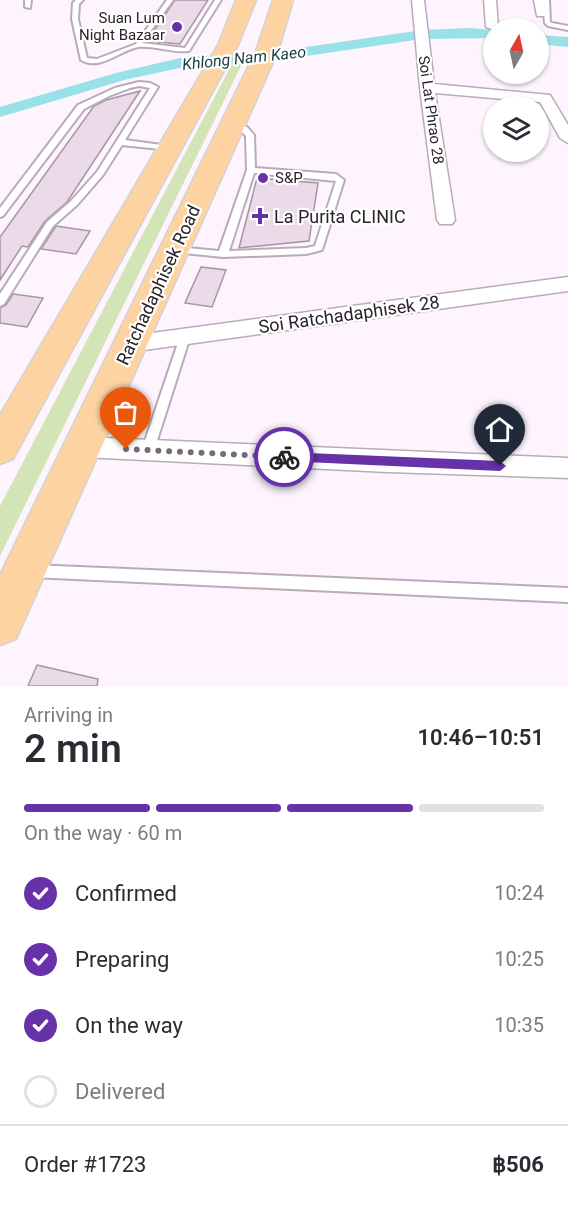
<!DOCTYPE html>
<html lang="en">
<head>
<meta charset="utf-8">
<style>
  body { margin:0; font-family:Roboto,sans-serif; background:#f2f2f3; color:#2b2b33; height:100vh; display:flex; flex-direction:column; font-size:22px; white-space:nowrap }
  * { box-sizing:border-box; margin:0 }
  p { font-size:20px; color:#7c7c81 }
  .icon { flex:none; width:33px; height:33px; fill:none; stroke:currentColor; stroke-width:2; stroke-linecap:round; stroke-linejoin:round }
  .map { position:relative; height:686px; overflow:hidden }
  .side { display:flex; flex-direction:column; background:#fff; flex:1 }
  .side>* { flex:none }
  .needle { width:39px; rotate:9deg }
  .controls { position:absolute; left:483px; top:18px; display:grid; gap:12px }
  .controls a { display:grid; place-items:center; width:66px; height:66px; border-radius:50%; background:#fff; box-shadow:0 2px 4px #0004; font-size:30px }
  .pin { position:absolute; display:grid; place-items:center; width:51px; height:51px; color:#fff; margin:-62px -26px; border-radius:50% 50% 50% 0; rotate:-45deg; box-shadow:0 0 6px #0007 }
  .pin .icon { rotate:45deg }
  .courier { position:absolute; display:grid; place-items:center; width:60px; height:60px; margin:-30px; border:4px solid #6731a8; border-radius:50%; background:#fff; color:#222; box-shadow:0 2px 8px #0007 }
  .summary em { font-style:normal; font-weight:600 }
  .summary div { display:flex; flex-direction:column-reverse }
  .summary { display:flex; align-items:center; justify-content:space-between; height:102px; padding:0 24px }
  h1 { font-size:39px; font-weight:600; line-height:45px }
  .bar { display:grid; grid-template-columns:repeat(4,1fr); gap:9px 6px; align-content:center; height:72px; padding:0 24px }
  .bar i { height:8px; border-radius:4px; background:#e1e1e2 }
  .bar .active { background:#6731a8 }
  .bar p { grid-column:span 4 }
  .line { display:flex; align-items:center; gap:15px; padding:0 24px; border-top:2px solid #e1e1e2 }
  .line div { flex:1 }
  ol { padding:0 24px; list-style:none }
  li { display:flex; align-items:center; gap:18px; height:66px }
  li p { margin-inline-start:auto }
  li .icon { padding:6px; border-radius:50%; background:#6731a8; color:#fff; stroke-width:4 }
  li:last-child { color:#7c7c81 }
  li i { width:33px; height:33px; border:3px solid #e1e1e2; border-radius:50% }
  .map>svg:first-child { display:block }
  .green { fill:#d3e4b7 }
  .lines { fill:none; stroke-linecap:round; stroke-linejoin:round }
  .canal { fill:#98e1e8; fill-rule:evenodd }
  .building { fill:#ebdae8; stroke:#a695a2; stroke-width:1.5 }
  .lane-casing { stroke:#baabba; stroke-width:4 }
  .street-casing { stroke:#baabba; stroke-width:3 }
  .primary-casing { stroke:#d4d3d4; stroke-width:3 }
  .lane { fill:#fff; fill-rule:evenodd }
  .street { fill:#fff; fill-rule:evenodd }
  .primary { fill:#fdd4a1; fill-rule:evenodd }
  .route { fill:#6731a8 }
  .done { stroke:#746d74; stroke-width:6; stroke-dasharray:0 10.8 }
  .poi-dot { fill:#6731a8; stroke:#fff; stroke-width:2 }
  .labels { text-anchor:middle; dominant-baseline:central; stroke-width:4.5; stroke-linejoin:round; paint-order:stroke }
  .far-poi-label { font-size:15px; fill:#2a242a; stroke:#fff; text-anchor:end }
  .far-street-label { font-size:15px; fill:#2a242a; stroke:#fff }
  .far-water-label { font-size:16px; font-style:italic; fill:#193d40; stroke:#fff }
  .poi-label { font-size:18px; fill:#2a242a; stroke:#fff; text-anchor:start }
  .street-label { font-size:18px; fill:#2a242a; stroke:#fff }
</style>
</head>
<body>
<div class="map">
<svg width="568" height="686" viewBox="0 0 568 686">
  <rect width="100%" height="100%" fill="#fdf4fe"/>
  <!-- green -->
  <path class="green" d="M 234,60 L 244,60 L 0,556 L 0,506 Z"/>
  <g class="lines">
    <!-- canal -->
    <path class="canal" d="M 470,28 L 494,30 L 494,38 L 422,39 L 286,59 L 180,68 L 128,79 L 0,117 L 0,107 L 116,73 L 180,58 L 286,50 L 422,30 Z
      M 538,35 L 568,37 L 568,47 L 538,44 Z"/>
  </g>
  <!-- building -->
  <path class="building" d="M 175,0 L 208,0 L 180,44 L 147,41 Z
    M 140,91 L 67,202 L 45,221 L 28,247 L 22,246 L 0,280 L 0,237 L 94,106 L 106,100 Z
    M 257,178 L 318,183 L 309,241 L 239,248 Z
    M 56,226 L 90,231 L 76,254 L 41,249 Z
    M 201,267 L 226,270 L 212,307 L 185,303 Z
    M 13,294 L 43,298 L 27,327 L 0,323 L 0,308 L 6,305 Z
    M 37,665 L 98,679 L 97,686 L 28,686 Z"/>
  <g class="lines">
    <!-- lane casing -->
    <g class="lane-casing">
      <path id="lane" d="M 25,0 L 31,0 L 30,8 L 25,7 Z
        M 76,0 L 83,0 L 79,4 L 78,19 L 87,58 L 97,59 L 136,44 L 167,0 L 173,0 L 142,43 L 185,48 L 215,0 L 221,0 L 189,51 C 173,53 153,45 138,47 C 119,51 100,71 81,60 L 72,19 L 73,3 Z
        M 543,0 L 549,0 L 550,22 L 552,23 L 568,26 L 568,30 L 548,26 L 545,23 Z
        M 139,82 L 150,83 L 158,87 L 125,140 L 169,146 L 173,148 L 169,150 L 122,145 L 103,175 L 77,205 L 53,226 L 4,304 L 0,306 L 0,294 L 47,222 L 71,201 L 97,172 L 150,88 L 139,86 L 130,88 L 109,96 L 84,109 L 3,216 L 0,217 L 0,208 L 78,105 L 115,88 Z
        M 230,123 L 247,127 L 254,135 L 255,168 L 336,174 L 344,180 L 322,250 L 306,254 L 223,257 L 174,252 L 172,250 L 174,248 L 177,247 L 219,251 L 247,170 L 246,136 L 241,131 L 230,127 ZM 254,173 L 336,181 L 315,246 L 306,248 L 229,251 Z
        M 185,333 L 190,337 L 154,450 L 152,454 L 148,455 L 144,454 L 142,450 L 180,337 Z
        M 32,565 L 568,588 L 568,602 L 32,577 L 27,576 L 25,571 L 27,566 Z"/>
    </g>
    <!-- street casing -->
    <g class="street-casing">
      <path id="street" d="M 412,0 L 424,0 L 434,84 L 550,95 L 568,125 L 568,143 L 560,138 L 540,102 L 435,93 L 455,220 L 452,224 L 440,224 L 437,220 L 420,88 Z
        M 484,0 L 496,0 L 498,27 L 494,30 L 486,27 Z
        M 534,0 L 546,0 L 545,16 L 537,16 Z
        M 568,277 L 568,291 L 130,352 L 123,350 L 119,344 L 123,338 L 130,336 Z
        M 83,437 L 568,458 L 568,478 L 388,472 L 83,457 L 75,454 L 71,447 L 75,440 Z"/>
    </g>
    <!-- primary casing -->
    <g class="primary-casing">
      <path id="primary" d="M 236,0 L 256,0 L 238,45 L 13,459 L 0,464 L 0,415 L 218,45 Z
        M 273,0 L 293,0 L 278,51 L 16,639 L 0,645 L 0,575 L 256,51 Z"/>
    </g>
    <!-- lane -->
    <use href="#lane" class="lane"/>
    <!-- street -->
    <use href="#street" class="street"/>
    <!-- primary -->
    <use href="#primary" class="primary"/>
  </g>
  <!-- route -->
  <path class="route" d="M 284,452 L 500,461 L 506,466 L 500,471 L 284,461 L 278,457 Z"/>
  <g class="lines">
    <!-- done -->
    <path class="done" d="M 126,449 L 284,457"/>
  </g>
  <!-- markers -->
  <g class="poi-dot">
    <circle cx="177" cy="27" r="6"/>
    <circle cx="263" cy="178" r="6"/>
    <path d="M257 207h6v6h6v6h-6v6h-6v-6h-6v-6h6z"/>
  </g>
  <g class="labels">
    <!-- far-poi labels -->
    <g class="far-poi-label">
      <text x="165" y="18">Suan Lum<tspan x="165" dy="17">Night Bazaar</tspan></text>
      <text x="275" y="178" text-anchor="start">S&amp;P</text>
    </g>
    <!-- far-street labels -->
    <g class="far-street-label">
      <text transform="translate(431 110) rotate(82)">Soi Lat Phrao 28</text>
    </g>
    <!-- far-water labels -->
    <g class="far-water-label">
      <text transform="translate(244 58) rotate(-6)">Khlong Nam Kaeo</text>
    </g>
    <!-- poi labels -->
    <g class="poi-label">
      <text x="274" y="216">La Purita CLINIC</text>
    </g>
    <!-- street labels -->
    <g class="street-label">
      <text transform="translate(158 285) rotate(-65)">Ratchadaphisek Road</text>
      <text transform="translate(349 314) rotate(-8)">Soi Ratchadaphisek 28</text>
    </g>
  </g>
</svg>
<div class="controls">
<a><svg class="needle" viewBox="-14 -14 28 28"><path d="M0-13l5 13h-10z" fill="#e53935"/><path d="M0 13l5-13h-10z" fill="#7c7c81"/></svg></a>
<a><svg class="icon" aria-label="layers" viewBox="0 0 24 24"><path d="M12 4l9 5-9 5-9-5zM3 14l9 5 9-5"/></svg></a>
</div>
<div class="pin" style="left:126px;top:449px;background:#ea580c"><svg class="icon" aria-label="bag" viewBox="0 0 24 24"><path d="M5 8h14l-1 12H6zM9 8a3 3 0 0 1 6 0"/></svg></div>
<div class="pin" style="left:500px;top:466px;background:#1f2937"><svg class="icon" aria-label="home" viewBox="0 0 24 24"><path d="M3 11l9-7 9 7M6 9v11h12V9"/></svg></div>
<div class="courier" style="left:284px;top:457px"><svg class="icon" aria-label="bike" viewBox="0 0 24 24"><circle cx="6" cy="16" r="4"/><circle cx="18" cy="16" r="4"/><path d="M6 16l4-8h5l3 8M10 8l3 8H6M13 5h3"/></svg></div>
</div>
<section class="side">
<div class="summary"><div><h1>2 min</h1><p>Arriving in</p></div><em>10:46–10:51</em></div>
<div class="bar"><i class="active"></i><i class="active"></i><i class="active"></i><i></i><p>On the way · 60 m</p></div>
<ol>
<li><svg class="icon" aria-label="check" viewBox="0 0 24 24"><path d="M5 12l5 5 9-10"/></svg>Confirmed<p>10:24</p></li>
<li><svg class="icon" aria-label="check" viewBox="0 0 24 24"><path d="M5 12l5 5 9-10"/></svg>Preparing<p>10:25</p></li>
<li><svg class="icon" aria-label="check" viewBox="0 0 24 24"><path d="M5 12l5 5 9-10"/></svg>On the way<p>10:35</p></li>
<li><i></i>Delivered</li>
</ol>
<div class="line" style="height:78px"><div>Order #1723</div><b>฿506</b></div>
</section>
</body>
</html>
